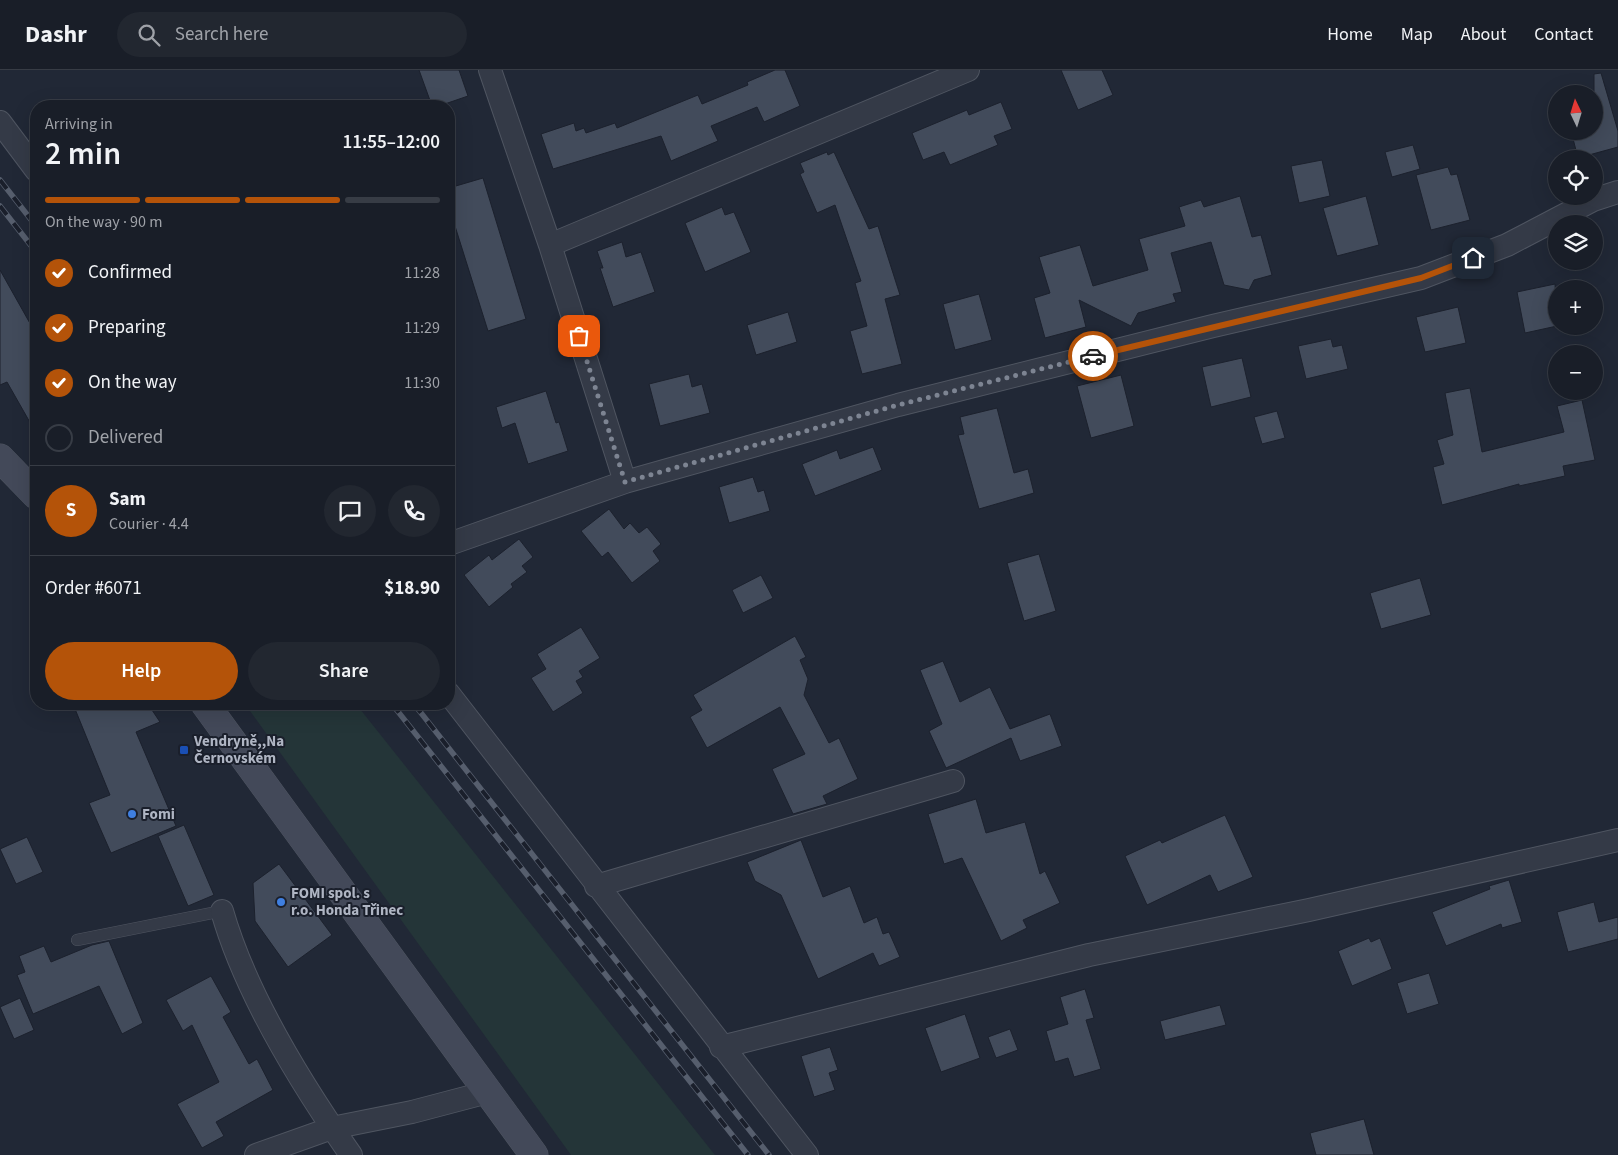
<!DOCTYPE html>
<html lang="en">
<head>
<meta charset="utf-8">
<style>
  body { margin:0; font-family:"Source Sans 3",sans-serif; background:#222730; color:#f1f3f6; height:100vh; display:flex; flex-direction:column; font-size:19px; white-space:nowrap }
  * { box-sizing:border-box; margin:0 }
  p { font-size:16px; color:#9fa2a8 }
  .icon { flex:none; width:28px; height:28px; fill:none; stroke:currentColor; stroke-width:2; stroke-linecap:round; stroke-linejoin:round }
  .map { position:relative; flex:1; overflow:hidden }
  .side { position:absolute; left:30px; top:30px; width:425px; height:610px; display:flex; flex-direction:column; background:#191e28; border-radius:20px; box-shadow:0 5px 20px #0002,0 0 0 1px #373c45 }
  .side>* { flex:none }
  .needle { width:32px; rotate:356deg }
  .fabs { position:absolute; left:1548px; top:15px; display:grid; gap:10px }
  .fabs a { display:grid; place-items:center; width:55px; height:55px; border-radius:50%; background:#191e28; box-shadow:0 5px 20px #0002,0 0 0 1px #373c45; font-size:25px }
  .pin { position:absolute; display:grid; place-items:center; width:42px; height:42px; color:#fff; margin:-21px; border-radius:10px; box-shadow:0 2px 8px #0006 }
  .courier { position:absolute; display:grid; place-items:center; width:50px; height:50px; margin:-25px; border:4px solid #b45309; border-radius:50%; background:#fff; color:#222; box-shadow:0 1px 6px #0007 }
  .summary em { font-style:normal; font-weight:600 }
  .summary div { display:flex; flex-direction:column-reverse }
  .summary { display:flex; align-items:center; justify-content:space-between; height:85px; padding:0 15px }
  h1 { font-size:32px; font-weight:600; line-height:38px }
  .bar { display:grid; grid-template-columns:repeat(4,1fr); gap:8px 5px; align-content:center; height:60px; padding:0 15px }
  .bar i { height:6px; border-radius:4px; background:#373c45 }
  .bar .selected { background:#b45309 }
  .bar p { grid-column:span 4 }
  .line { display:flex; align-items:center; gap:12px; padding:0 15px; border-top:1px solid #373c45 }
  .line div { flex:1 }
  .round { display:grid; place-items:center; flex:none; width:52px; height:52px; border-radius:26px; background:#222730 }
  ol { padding:0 15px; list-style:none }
  li { display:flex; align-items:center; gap:15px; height:55px }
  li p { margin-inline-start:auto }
  li .icon { padding:5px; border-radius:50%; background:#b45309; color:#fff; stroke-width:4 }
  li:last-child { color:#9fa2a8 }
  li i { width:28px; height:28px; border:2px solid #373c45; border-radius:50% }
  .button { display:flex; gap:10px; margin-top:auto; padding:10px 15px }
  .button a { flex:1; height:58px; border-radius:30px; background:#b45309; color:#fff; font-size:20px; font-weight:600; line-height:58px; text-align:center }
  .button a+a { background:#222730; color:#f1f3f6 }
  header { display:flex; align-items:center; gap:30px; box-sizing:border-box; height:70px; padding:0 25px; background:#191e28; border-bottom:1px solid #373c45 }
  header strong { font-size:24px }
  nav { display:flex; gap:28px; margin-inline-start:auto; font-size:18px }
  .search { width:350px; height:45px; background:#222730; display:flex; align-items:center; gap:12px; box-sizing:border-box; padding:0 18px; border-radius:28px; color:#9fa2a8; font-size:19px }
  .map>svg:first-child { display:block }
  .grass { fill:#243538 }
  .building { fill:#424b5b; stroke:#1c212d }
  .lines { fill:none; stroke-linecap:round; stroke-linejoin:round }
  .service-casing { stroke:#4f5561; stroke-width:12 }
  .minor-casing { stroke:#4f5561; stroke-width:24 }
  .secondary-casing { stroke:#4f5561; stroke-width:29 }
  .service { stroke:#343a47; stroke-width:11 }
  .minor { stroke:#343a47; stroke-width:22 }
  .secondary { stroke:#434959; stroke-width:28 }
  .rail-casing { stroke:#565e6d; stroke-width:5.5 }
  .rail { stroke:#1a1f2b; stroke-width:4; stroke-dasharray:11; stroke-linecap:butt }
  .done { stroke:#7d8492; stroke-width:5; stroke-dasharray:0 9 }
  .route { stroke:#b45309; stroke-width:6 }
  .transit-dot { fill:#1a4fb4; stroke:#1a1f2b; stroke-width:2 }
  .shop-dot { fill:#3f7fe0; stroke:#1a1f2b; stroke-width:2 }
  .labels { text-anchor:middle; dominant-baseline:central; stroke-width:4; stroke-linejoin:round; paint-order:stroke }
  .poi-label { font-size:15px; font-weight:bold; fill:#afb5c3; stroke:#1a1f2b; text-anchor:start }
</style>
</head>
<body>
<header>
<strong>Dashr</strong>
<div class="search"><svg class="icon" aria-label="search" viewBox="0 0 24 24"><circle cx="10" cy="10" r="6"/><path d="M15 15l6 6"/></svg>Search here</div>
<nav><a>Home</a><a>Map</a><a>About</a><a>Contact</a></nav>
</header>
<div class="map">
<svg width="1618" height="1085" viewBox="0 0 1618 1085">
  <rect width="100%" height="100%" fill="#212836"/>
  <!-- grass -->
  <path class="grass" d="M 245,634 L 356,634 L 715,1085 L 571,1085 Z"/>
  <!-- building -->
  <path class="building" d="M 419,0 L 459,0 L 468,26 L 439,36 L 432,36 Z
    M 775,0 L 785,0 L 800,36 L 764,52 L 757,37 L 711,56 L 718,71 L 671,91 L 661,66 L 553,99 L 541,64 L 574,53 L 576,61 L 584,58 L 586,63 L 615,53 L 617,58 L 698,25 L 702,34 L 748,15 L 747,12 Z
    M 1061,0 L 1102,0 L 1113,25 L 1078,40 Z
    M 1601,3 L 1618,61 L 1618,77 L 1578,88 L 1571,61 L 1594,61 L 1594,4 Z
    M 1001,32 L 1012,59 L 994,66 L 998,75 L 950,95 L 944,82 L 923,90 L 912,63 L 967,40 L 969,45 Z
    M 1413,75 L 1420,99 L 1392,107 L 1385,82 Z
    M 827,82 L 828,85 L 834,82 L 869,159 L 878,156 L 900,225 L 885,229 L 902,294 L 862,304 L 850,261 L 867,256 L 855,213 L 861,211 L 835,135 L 817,143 L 800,104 L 804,102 L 800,93 Z
    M 1322,90 L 1330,126 L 1299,133 L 1291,96 Z
    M 1448,97 L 1451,105 L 1457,104 L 1470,150 L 1431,160 L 1416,105 Z
    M 483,108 L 526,249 L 488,261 L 449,137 L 449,118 Z
    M 1240,126 L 1252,167 L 1261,165 L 1272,205 L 1254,210 L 1249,220 L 1224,215 L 1211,172 L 1171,183 L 1182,222 L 1173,224 L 1176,232 L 1138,243 L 1131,256 L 1079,230 L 1086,257 L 1045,268 L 1034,228 L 1050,223 L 1039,187 L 1080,175 L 1093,216 L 1148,200 L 1139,169 L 1185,156 L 1179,137 L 1201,130 L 1204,137 Z
    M 1366,126 L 1379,175 L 1337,186 L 1323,138 Z
    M 722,137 L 725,145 L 734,142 L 751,182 L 705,202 L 685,153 Z
    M 622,172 L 626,187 L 641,182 L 655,222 L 613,237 L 600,198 L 603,198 L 597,181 Z
    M 0,200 L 36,264 L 36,363 L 7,312 L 0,315 Z
    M 1555,214 L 1557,256 L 1525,263 L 1517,222 Z
    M 979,224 L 992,270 L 955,280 L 943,234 Z
    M 1458,237 L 1466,273 L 1425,282 L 1416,247 Z
    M 788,242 L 797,272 L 756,285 L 747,255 Z
    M 1331,269 L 1333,277 L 1342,275 L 1348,299 L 1306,309 L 1298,276 Z
    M 1242,288 L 1251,327 L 1211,337 L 1202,297 Z
    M 689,304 L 692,317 L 702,314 L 710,343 L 660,356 L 649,314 Z
    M 1121,305 L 1134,356 L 1091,368 L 1077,316 Z
    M 1470,318 L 1482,382 L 1564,362 L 1557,336 L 1582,330 L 1595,390 L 1563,396 L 1565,406 L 1519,416 L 1519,414 L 1442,435 L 1433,397 L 1444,394 L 1437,370 L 1453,365 L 1445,323 Z
    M 546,321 L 556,353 L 559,352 L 568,381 L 528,394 L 515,353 L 502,358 L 496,337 Z
    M 997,338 L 1014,403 L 1028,399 L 1034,423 L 979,439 L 958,365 L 964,364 L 960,347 Z
    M 1277,341 L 1285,368 L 1262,374 L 1254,347 Z
    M 873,377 L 882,400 L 815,426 L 802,394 L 837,380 L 840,389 Z
    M 753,407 L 758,422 L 764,420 L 770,441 L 729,453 L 719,417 Z
    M 609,439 L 624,459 L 630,453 L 639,463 L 647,457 L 661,474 L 653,481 L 660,491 L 632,513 L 608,482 L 602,487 L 581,461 Z
    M 519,469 L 533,487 L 522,496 L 527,502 L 511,514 L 513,517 L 489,537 L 464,505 L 489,485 L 492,490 Z
    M 1039,484 L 1056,541 L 1024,551 L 1007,493 Z
    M 761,505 L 773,528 L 743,543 L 732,520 Z
    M 1420,508 L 1431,545 L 1381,559 L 1370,523 Z
    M 581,557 L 600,588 L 579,601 L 583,607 L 576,611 L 583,623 L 553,642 L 531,608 L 546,599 L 537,584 Z
    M 795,566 L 806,587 L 800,590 L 808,609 L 804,625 L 829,673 L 839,668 L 858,709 L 823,726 L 827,734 L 793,744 L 772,699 L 805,684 L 780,637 L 707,678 L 690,647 L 702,640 L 693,625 Z
    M 943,591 L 960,632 L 990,617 L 1010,659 L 1050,644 L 1062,676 L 1020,691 L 1011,668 L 946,698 L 929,661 L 942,654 L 920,600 Z
    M 73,634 L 148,634 L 160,652 L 136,662 L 176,756 L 111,783 L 89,733 L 110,725 Z
    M 976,729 L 986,763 L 1025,752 L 1040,804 L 1045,801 L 1060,833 L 1023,850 L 1027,858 L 1001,871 L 962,788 L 944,794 L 928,744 Z
    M 1225,745 L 1253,807 L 1218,822 L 1210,805 L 1147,835 L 1125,786 L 1160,770 L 1162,773 Z
    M 184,755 L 214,825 L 188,836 L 158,766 Z
    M 27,767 L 43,802 L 16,814 L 0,779 Z
    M 801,770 L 823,827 L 850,816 L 864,853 L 877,847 L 883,864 L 889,862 L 900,887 L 879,896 L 873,883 L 818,909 L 781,825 L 755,811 L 747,792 Z
    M 279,794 L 332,865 L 288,897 L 255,851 L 253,813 Z
    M 1509,810 L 1522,852 L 1502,858 L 1501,854 L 1446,876 L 1432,842 L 1490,819 L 1489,816 Z
    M 1594,832 L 1599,852 L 1618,847 L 1618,869 L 1568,882 L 1557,842 Z
    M 1369,868 L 1371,872 L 1380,868 L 1392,899 L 1352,916 L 1338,881 Z
    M 109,871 L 143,953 L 122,964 L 99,916 L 33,944 L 17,905 L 25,902 L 19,886 L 44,876 L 51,892 L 92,875 Z
    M 1429,903 L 1439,934 L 1407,944 L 1397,913 Z
    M 211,906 L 231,942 L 223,947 L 249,994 L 257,989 L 273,1020 L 216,1052 L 224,1066 L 202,1078 L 177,1034 L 219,1012 L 192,955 L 183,961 L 166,930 Z
    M 1085,919 L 1094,948 L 1086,950 L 1101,999 L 1074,1007 L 1068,988 L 1055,992 L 1046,961 L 1068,954 L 1060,927 Z
    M 20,928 L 34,960 L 14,969 L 0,937 Z
    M 1220,935 L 1226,955 L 1165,970 L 1160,951 Z
    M 965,944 L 980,988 L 941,1002 L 925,958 Z
    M 1010,959 L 1018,980 L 996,988 L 988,967 Z
    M 830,977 L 838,1000 L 829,1003 L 835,1020 L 814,1027 L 801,986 Z
    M 1364,1049 L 1374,1085 L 1316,1085 L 1310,1063 Z"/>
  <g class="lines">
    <!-- service casing -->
    <g class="service-casing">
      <path id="service" d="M 77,870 L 222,841"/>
    </g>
    <!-- minor casing -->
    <g class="minor-casing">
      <path id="minor" d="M 0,52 L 36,100
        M 550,175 L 968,0
        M 625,412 L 898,335 L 1213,256 L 1421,208 L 1507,175 L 1593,130 L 1618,122
        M 449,474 L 625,412 L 550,175 L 490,0
        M 449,624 L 807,1085
        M 596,816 L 953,711
        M 222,841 C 245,922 302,1015 351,1085
        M 721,977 L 1089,885 L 1309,840 L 1618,770
        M 256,1085 L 332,1058 L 412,1042 L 488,1022"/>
    </g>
    <!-- secondary casing -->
    <g class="secondary-casing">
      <path id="secondary" d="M 0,388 L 36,425
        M 205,634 L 534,1085"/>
    </g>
    <!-- service -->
    <use href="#service" class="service"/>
    <!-- minor -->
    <use href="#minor" class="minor"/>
    <!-- secondary -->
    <use href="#secondary" class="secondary"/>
    <!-- rail casing -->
    <g class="rail-casing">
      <path id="rail" d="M 0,110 L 36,156
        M 0,136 L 36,182
        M 392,634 L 748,1085
        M 414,634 L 769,1085"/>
    </g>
    <!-- rail -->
    <use href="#rail" class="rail"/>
  </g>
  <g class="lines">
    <!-- done -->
    <path class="done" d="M 579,266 L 625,412 L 898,335 L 1093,286"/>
    <!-- route -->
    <path class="route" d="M 1093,286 L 1421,208 L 1473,188"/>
  </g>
  <!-- markers -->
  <rect class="transit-dot" x="179" y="675" width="10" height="10" rx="2.5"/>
  <g class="shop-dot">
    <circle cx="132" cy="744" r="5"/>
    <circle cx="281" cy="832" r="5"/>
  </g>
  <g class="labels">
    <!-- poi labels -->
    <g class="poi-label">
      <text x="194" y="671">Vendryně,,Na<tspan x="194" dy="17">Černovském</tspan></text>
      <text x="142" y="744">Fomi</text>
      <text x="291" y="823">FOMI spol. s<tspan x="291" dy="17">r.o. Honda Třinec</tspan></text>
    </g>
  </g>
</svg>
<div class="fabs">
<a><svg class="needle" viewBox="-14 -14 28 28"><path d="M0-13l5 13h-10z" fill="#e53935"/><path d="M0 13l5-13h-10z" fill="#9fa2a8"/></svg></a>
<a><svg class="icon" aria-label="locate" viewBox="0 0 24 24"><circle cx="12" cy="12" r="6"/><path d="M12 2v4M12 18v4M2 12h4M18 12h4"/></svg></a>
<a><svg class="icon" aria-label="layers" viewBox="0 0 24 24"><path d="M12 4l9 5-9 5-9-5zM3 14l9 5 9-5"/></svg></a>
<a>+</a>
<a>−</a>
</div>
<div class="pin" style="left:579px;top:266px;background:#ea580c"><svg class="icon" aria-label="bag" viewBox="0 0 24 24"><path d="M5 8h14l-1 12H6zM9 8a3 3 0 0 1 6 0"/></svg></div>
<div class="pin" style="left:1473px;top:188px;background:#1f2937"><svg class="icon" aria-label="home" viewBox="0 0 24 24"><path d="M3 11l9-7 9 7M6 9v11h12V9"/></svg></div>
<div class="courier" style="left:1093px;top:286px"><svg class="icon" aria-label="car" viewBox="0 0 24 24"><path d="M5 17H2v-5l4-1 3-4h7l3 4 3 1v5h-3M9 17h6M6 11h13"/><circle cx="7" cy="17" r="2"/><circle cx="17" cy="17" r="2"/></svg></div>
<section class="side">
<div class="summary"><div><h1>2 min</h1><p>Arriving in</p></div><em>11:55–12:00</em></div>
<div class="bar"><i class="selected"></i><i class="selected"></i><i class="selected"></i><i></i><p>On the way · 90 m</p></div>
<ol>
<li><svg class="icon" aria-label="check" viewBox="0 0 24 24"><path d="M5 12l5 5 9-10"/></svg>Confirmed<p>11:28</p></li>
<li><svg class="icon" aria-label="check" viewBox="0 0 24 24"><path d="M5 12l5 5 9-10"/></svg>Preparing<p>11:29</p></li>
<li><svg class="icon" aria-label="check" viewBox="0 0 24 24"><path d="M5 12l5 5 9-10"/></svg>On the way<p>11:30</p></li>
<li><i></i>Delivered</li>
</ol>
<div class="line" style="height:90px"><b class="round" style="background:#b45309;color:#fff">S</b><div><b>Sam</b><p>Courier · 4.4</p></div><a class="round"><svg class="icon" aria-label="chat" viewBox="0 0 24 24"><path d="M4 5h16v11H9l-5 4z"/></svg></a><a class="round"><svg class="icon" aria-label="phone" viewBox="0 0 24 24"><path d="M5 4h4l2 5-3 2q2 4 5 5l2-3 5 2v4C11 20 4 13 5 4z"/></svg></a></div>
<div class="line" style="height:65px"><div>Order #6071</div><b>$18.90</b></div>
<div class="button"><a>Help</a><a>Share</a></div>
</section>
</div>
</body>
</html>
